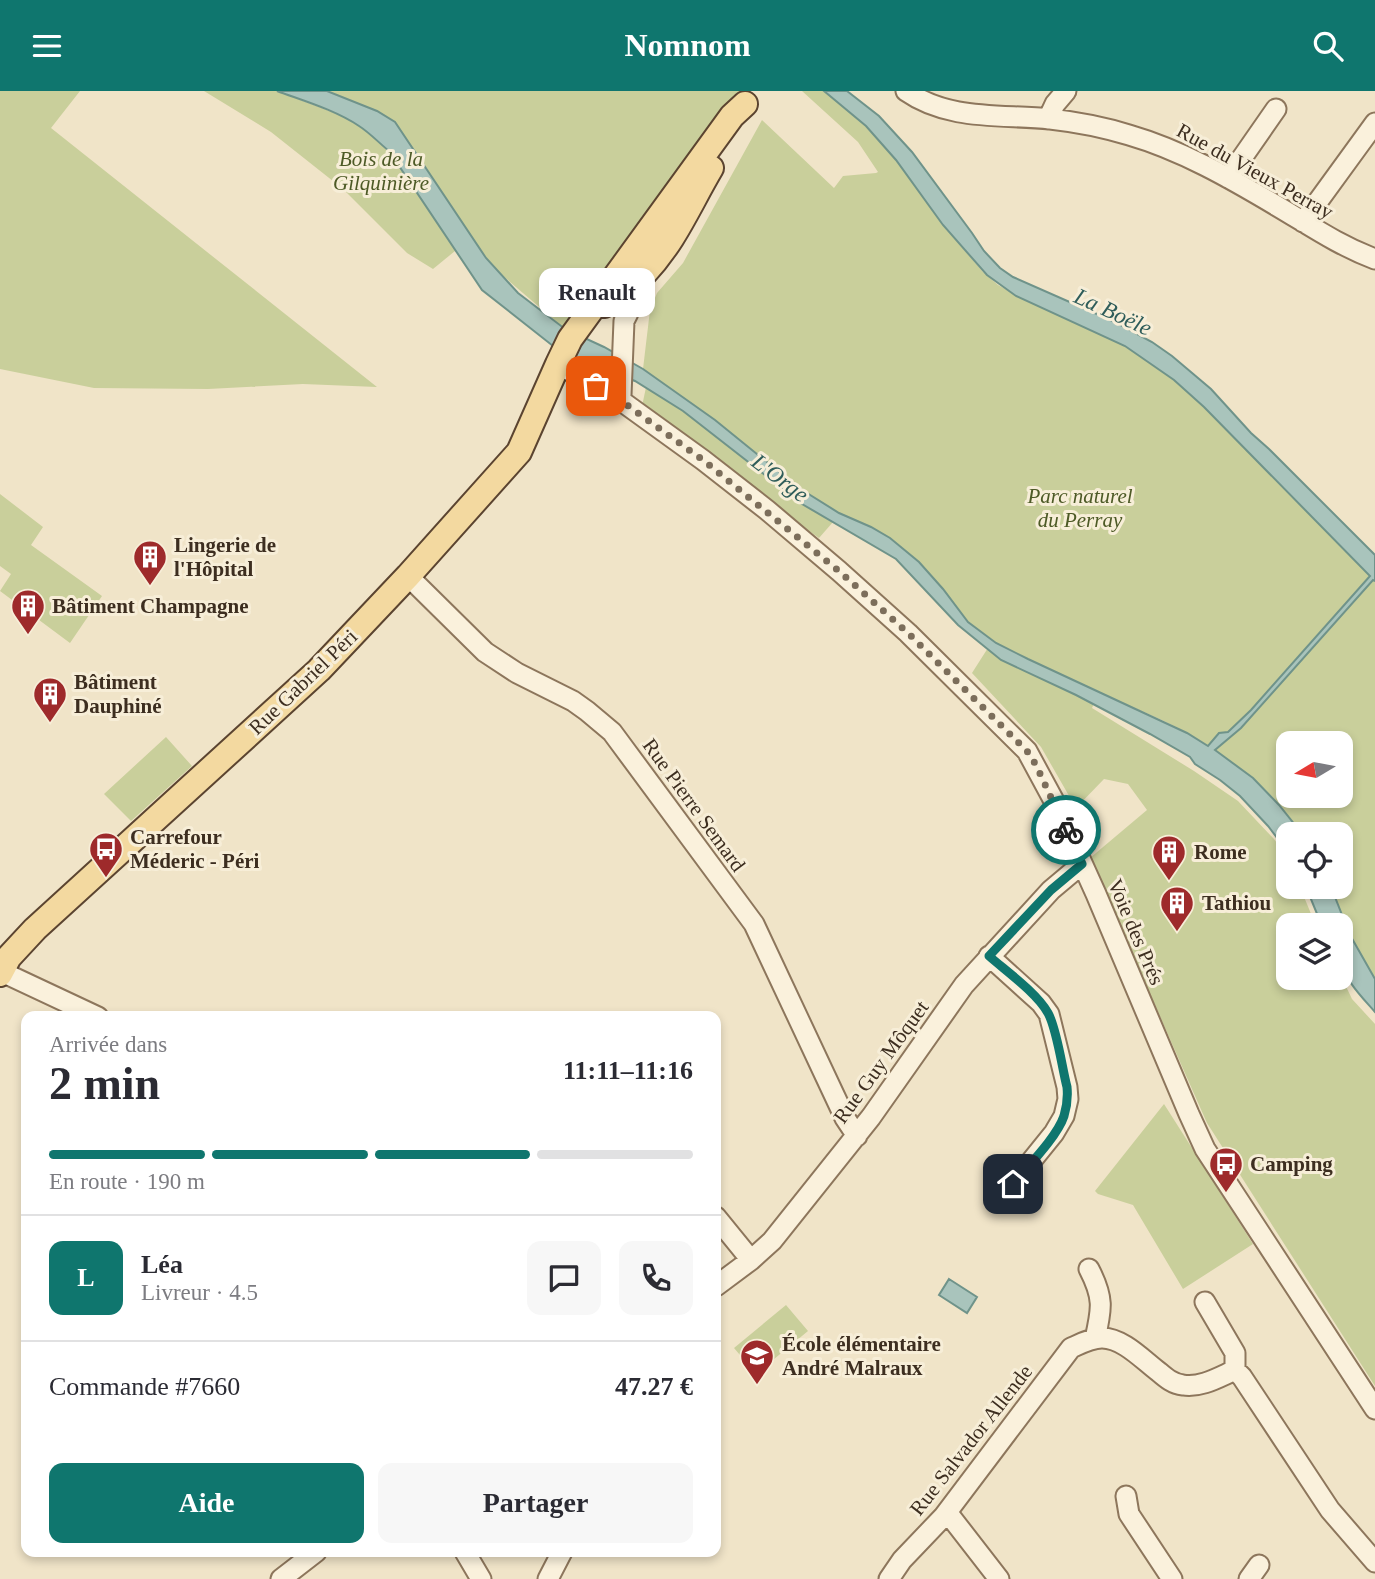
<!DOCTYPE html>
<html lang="fr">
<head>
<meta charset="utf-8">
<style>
  body { margin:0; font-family:Georgia,serif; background:#f7f7f7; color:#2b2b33; height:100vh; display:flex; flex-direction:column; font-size:26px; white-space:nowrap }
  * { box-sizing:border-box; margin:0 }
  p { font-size:23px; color:#7c7c81 }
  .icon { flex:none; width:38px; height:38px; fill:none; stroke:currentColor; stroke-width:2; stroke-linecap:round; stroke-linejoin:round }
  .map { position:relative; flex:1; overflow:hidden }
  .panel { position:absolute; left:21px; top:920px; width:700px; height:546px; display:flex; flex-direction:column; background:#fff; border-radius:14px; box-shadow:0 4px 10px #0003 }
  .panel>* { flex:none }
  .needle { width:46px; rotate:260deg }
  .fabs { position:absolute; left:1276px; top:640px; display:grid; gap:14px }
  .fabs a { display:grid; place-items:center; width:77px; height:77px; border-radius:14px; background:#fff; box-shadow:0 4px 10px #0003; font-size:35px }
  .pin { position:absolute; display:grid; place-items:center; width:60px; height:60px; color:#fff; margin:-30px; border-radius:14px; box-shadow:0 4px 10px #0006 }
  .courier { position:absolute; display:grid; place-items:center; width:70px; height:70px; margin:-35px; border:5px solid #0f766e; border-radius:50%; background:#fff; color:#222; box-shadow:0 2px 9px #0007 }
  .bubble { position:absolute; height:49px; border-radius:14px; background:#fff; box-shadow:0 4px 10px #0003; font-size:23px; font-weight:700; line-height:49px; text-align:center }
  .summary em { font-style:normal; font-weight:700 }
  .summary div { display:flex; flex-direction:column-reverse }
  .summary { display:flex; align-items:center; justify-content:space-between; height:119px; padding:0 28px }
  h1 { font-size:46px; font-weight:700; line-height:52px }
  .bar { display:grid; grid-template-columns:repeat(4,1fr); gap:10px 7px; align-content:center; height:84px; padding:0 28px }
  .bar i { height:9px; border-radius:5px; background:#e1e1e2 }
  .bar .on { background:#0f766e }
  .bar p { grid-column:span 4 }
  .line { display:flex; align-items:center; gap:18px; padding:0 28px; border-top:2px solid #e1e1e2 }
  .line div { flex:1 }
  .round { display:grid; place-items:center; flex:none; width:74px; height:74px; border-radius:14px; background:#f7f7f7 }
  .primary-button { display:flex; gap:14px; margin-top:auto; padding:14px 28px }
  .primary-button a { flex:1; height:80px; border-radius:14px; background:#0f766e; color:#fff; font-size:28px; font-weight:700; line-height:80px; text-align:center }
  .primary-button a+a { background:#f7f7f7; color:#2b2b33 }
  header { display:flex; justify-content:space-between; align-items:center; height:91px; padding:0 28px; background:#0f766e; color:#fff; font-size:32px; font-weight:700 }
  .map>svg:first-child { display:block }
  .green { fill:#c9cf9b; fill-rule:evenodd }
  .water { fill:#a9c4bc; stroke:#6f938a; stroke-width:2 }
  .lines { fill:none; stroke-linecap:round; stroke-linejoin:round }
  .minor-casing { stroke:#8d765c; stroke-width:23 }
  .major-casing { stroke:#5b4430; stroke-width:28 }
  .minor { stroke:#faf1dc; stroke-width:19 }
  .major { stroke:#f3d9a0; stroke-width:24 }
  .done { stroke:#7c6e5b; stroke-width:7; stroke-dasharray:0 12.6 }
  .route { stroke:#0f766e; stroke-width:9 }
  .labels { text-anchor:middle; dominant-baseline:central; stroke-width:6; stroke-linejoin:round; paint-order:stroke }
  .park-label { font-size:21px; font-style:italic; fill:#4d5a26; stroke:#f7eed8 }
  .street-label { font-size:21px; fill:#3d2e20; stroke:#f7eed8 }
  .poi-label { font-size:21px; font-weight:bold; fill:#3d2e20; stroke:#f7eed8; text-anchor:start }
  .water-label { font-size:23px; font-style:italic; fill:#2f5d5a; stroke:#f7eed8 }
</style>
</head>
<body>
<header><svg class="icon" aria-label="menu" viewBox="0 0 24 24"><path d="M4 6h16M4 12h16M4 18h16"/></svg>Nomnom<svg class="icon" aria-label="search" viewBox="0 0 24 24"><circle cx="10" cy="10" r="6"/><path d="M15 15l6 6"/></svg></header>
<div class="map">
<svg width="1375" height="1488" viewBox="0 0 1375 1488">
  <rect width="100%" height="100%" fill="#f0e4c8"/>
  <!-- green -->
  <path class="green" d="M 0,0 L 80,0 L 51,37 L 377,296 L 303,293 L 208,298 L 94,297 L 0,278 Z
    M 204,0 L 277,0 L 340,24 L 357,34 L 370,43 L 397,36 L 327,0 L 740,0 L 643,131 L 596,189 L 565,238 L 495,178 L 468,142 L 455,160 L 433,178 L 407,162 L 343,98 L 271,41 Z
    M 802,0 L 824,0 L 866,35 L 896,69 L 943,134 L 983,181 L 998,194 L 1029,211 L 1117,251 L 1145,267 L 1176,290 L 1204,316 L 1375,490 L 1375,888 L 1350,844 L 1331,796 L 1340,796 L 1340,744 L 1303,744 C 1270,703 1233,667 1187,642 C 1159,626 1128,615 1099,601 L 1092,617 L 1194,680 L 1238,710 L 1274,748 L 1288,767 L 1288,796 L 1300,796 L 1316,835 L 1288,835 L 1288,887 L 1340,887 L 1341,885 L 1352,908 L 1375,933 L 1375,1295 L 1207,1032 L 1090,767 L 1147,719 L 1128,693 L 1104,688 L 1076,717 L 1041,656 L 972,582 L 993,549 L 968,531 L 943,498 L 919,471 L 906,460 L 890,447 L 871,436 L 840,423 L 819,447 L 641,320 L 649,282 L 643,278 L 650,219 L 657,202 L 683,172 L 762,29 L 834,97 L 843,85 L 876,82 L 878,81 L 858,51 ZM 1288,653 L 1340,653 L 1340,705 L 1288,705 Z
    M 0,403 L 43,436 L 31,454 L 102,505 L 70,552 L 0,500 L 11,483 L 0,475 Z
    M 166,646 L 192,675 L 131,730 L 104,703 Z
    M 1164,1013 L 1253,1153 L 1183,1198 L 1133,1114 L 1098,1103 L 1095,1100 Z
    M 786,1214 L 808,1240 L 756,1283 L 734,1257 Z"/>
  <!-- water -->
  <path class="water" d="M 277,0 L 327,0 L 377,20 L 395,31 L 486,167 L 518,202 L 565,238 L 604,256 L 643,278 L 715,329 L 799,397 L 839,422 L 871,436 L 890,447 L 919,471 L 943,498 L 968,531 L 996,552 L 1028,568 L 1187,642 L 1208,655 L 1219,642 L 1228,641 L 1251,619 L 1370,485 L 1204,316 L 1174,289 L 1125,255 L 1016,205 L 987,184 L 943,134 L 896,69 L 866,35 L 824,0 L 847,0 L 879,25 L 912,61 L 972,142 L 984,160 L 1000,177 L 1013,186 L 1115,231 L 1152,251 L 1172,265 L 1211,298 L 1251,342 L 1269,358 L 1375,464 L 1375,490 L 1373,489 L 1241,637 L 1215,659 L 1253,687 L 1279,714 L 1303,744 L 1288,744 L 1288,761 L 1268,735 L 1240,705 L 1220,689 L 1195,673 L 1190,666 L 1150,643 L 1076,604 L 1001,569 L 958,534 L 896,468 L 802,413 L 683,320 L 635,290 L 591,274 L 553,255 L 482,199 L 389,60 C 379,52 370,42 359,35 C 335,19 304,10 277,0 Z
    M 1306,796 L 1331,796 L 1350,844 L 1375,888 L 1375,921 C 1362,906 1345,890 1341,869 C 1339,859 1340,846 1340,835 L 1322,835 Z
    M 949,1188 L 977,1206 L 967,1222 L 939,1204 Z"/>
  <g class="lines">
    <!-- minor casing -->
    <g class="minor-casing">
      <path id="minor" d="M 906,0 C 949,30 1001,23 1050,28 C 1077,31 1103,36 1129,44 C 1181,59 1230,87 1277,115 C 1311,135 1338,154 1375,168
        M 1048,28 L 1055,13 L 1066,0
        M 1228,87 L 1276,18
        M 1303,131 L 1375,32
        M 558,273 L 620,309 L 703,369 L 767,419 L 839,480 L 908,542 L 1027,660 L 1054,710 L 1096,803 L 1189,1023 L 1205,1058 L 1375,1318
        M 620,309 L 621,304 L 624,230 L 628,222 L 629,196
        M 408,485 L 485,561 L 517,582 L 573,610 L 587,620 L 612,641 L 754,833 L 845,1027 L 857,1045
        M 989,865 L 1041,912 L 1049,923 L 1067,996 L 1068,1008 L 1064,1025 L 1054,1042 L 999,1110
        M 0,880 L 98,926
        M 716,1126 L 751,1169
        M 1089,1178 C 1104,1207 1102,1217 1095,1248
        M 716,1195 L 751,1169 L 772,1150 L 871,1026 L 964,894 L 1051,799 L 1082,773
        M 1205,1211 L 1235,1262 L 1235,1279
        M 1126,1405 L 1129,1423 L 1172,1488
        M 947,1421 L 999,1488
        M 465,1461 L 481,1488
        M 281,1488 L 316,1461
        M 548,1488 L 562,1461
        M 889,1488 L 902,1469 L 944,1425 L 1071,1257 C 1080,1253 1091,1247 1102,1247 C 1123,1247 1143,1269 1159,1281 C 1166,1287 1173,1293 1183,1294 C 1201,1297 1219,1286 1235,1279 L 1242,1286 L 1330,1419 L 1375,1471
        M 1249,1488 L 1259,1474"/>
    </g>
    <!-- major casing -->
    <g class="major-casing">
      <path id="major" d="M 604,214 C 615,201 632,197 643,184 C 675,150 688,116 711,77
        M 0,883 L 9,866 L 35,838 L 319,579 L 408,485 L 519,361 L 558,273 L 570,248 L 732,25 L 745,13"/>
    </g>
    <!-- minor -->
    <use href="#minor" class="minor"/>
    <!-- major -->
    <use href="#major" class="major"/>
  </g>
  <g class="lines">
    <!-- done -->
    <path class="done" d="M 596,295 L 620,309 L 703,369 L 839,480 L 908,542 L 1027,660 L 1036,674 L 1066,739"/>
    <!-- route -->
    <path class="route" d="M 1013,1093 C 1028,1075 1057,1046 1064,1025 C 1067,1015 1068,1006 1067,996 C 1062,977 1057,938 1048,922 C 1037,902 1006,880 989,865 L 1051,799 L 1082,773 L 1066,739"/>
  </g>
  <!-- icons -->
  <defs>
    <g id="building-pin" transform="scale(1.75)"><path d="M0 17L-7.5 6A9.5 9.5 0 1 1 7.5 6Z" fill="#9e2a2b" stroke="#f7eed8"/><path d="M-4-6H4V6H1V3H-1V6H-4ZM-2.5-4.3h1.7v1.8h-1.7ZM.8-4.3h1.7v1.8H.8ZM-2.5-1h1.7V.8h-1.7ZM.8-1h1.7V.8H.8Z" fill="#fff"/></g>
    <g id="bus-pin" transform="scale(1.75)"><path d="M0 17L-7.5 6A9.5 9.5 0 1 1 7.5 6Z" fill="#9e2a2b" stroke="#f7eed8"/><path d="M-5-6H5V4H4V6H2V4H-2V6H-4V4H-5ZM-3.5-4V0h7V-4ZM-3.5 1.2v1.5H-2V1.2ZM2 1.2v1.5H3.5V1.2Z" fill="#fff"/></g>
    <g id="school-pin" transform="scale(1.75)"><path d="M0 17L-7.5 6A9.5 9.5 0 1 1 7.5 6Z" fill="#9e2a2b" stroke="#f7eed8"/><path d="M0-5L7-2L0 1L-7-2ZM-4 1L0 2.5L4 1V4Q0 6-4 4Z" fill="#fff"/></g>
  </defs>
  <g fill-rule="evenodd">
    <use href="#building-pin" x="150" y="466"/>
    <use href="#building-pin" x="28" y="515"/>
    <use href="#building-pin" x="50" y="603"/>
    <use href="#bus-pin" x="106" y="758"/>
    <use href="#building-pin" x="1169" y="761"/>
    <use href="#building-pin" x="1177" y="812"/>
    <use href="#bus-pin" x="1226" y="1073"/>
    <use href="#school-pin" x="757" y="1265"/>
  </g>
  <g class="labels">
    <!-- park labels -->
    <g class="park-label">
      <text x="381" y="68">Bois de la<tspan x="381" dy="24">Gilquinière</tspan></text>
      <text x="1080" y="405">Parc naturel<tspan x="1080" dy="24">du Perray</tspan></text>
    </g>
    <!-- street labels -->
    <g class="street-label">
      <text transform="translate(1255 80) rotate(29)">Rue du Vieux Perray</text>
      <text transform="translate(303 591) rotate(-44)">Rue Gabriel Péri</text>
      <text transform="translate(694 714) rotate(54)">Rue Pierre Semard</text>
      <text transform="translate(1136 841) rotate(67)">Voie des Prés</text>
      <text transform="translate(881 971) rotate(-54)">Rue Guy Môquet</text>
      <text transform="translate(971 1349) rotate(-52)">Rue Salvador Allende</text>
    </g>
    <!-- poi labels -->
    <g class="poi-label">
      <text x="174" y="454">Lingerie de<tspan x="174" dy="24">l'Hôpital</tspan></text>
      <text x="52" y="515">Bâtiment Champagne</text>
      <text x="74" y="591">Bâtiment<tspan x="74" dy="24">Dauphiné</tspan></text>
      <text x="130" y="746">Carrefour<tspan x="130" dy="24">Méderic - Péri</tspan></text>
      <text x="1194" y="761">Rome</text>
      <text x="1202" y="812">Tathiou</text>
      <text x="1250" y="1073">Camping</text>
      <text x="782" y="1253">École élémentaire<tspan x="782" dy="24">André Malraux</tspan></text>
    </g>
    <!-- water labels -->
    <g class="water-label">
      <text transform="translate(1113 221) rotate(25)">La Boële</text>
      <text transform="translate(780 387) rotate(37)">L'Orge</text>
    </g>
  </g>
</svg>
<div class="fabs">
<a><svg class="needle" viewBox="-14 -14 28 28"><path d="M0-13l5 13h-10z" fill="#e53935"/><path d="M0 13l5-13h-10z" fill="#7c7c81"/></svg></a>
<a><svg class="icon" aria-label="locate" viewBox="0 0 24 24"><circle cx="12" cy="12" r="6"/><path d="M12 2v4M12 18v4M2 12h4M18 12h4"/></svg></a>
<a><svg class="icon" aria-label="layers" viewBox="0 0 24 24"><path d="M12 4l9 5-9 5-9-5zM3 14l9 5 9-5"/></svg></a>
</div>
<div class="pin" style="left:596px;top:295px;background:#ea580c"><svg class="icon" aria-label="bag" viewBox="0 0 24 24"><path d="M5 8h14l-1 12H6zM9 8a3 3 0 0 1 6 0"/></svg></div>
<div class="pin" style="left:1013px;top:1093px;background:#1f2937"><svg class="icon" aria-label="home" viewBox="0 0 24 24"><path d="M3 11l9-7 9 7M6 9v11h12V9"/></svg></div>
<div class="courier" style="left:1066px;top:739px"><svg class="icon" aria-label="bike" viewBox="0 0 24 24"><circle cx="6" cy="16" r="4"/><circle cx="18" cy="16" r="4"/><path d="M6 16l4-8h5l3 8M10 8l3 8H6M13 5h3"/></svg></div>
<div class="bubble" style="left:539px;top:177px;width:116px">Renault</div>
<section class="panel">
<div class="summary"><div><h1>2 min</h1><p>Arrivée dans</p></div><em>11:11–11:16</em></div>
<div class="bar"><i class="on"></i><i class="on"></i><i class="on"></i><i></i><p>En route · 190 m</p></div>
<div class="line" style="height:126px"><b class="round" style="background:#0f766e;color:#fff">L</b><div><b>Léa</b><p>Livreur · 4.5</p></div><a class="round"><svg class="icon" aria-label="chat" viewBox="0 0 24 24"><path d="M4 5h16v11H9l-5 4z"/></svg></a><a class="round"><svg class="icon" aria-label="phone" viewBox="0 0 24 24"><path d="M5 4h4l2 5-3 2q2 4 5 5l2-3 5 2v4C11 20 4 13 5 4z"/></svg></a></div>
<div class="line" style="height:91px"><div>Commande #7660</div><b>47.27 €</b></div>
<div class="primary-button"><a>Aide</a><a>Partager</a></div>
</section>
</div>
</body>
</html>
